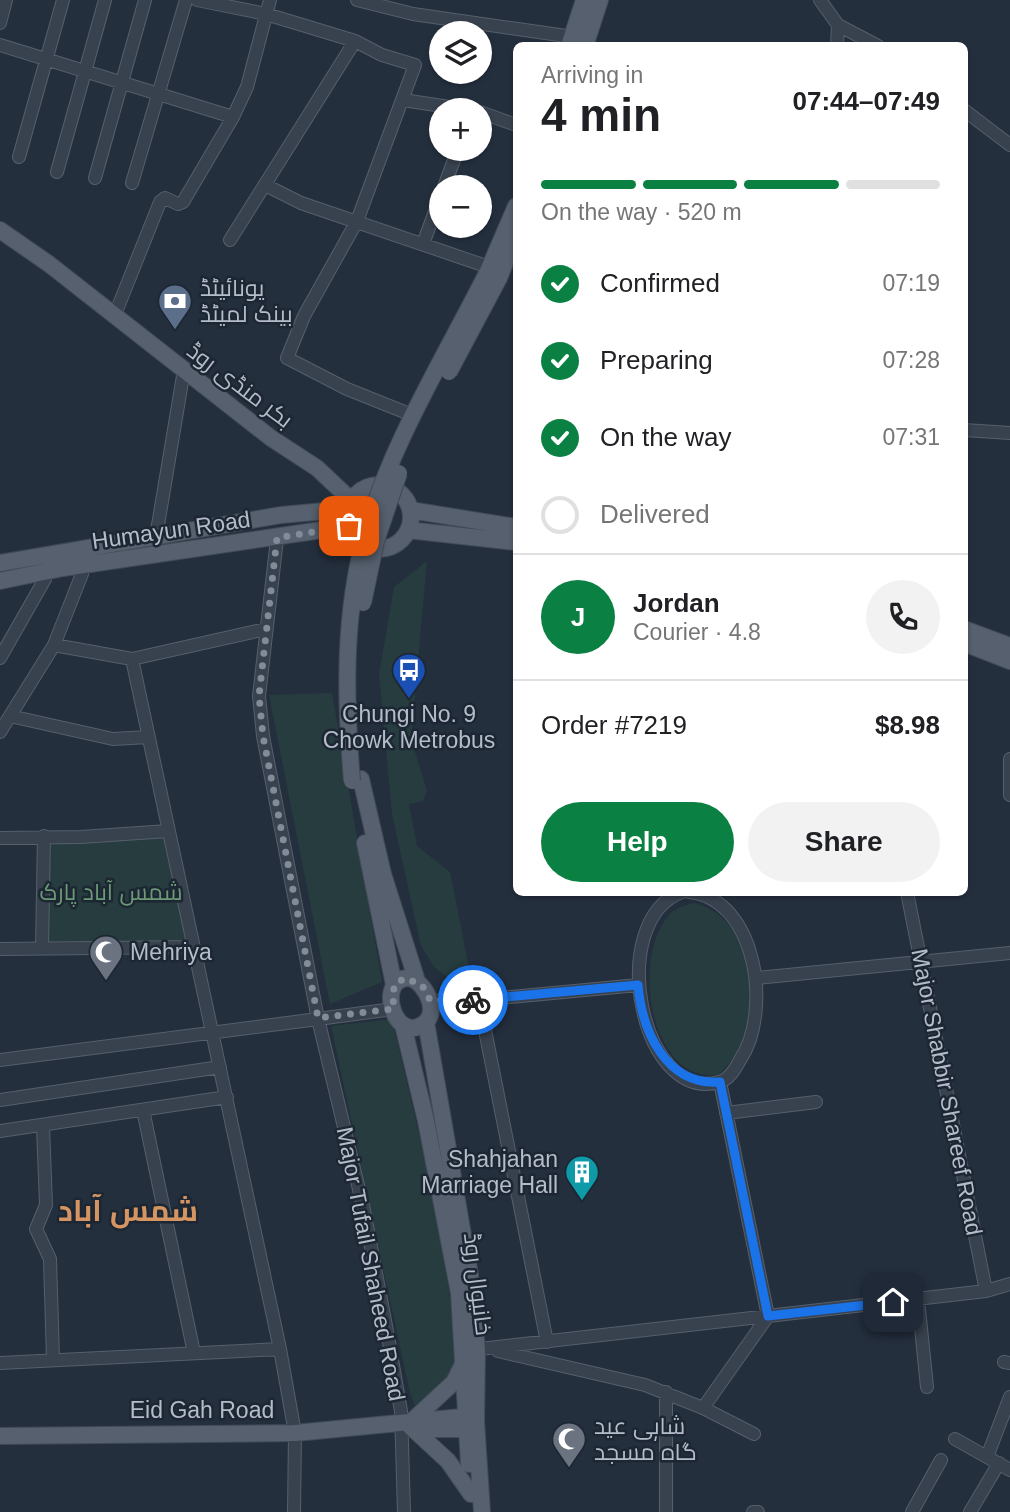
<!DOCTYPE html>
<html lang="en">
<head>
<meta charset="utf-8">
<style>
  body { margin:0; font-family:Helvetica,Cairo,sans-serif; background:#f2f2f2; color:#202124; height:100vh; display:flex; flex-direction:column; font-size:26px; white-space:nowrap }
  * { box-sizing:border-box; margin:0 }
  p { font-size:23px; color:#757577 }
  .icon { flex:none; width:38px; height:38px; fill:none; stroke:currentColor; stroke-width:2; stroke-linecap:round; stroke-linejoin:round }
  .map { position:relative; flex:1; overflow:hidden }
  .panel { position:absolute; left:513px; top:42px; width:455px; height:854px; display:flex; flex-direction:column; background:#fff; border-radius:10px; box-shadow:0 2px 5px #0004 }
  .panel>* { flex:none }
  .tools { position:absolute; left:429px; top:21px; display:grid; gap:14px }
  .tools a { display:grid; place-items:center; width:63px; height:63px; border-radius:50%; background:#fff; box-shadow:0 2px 5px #0004; font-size:35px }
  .pin { position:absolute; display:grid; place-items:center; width:60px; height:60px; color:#fff; margin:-30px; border-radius:14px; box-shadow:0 4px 10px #0006 }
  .courier { position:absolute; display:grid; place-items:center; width:70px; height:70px; margin:-35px; border:5px solid #1a73e8; border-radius:50%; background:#fff; color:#222; box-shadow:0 2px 9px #0007 }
  .summary em { font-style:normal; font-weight:700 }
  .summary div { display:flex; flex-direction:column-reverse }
  .summary { display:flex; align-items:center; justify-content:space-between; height:119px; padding:0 28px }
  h1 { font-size:46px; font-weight:700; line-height:52px }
  .bar { display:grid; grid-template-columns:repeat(4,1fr); gap:10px 7px; align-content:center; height:84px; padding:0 28px }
  .bar i { height:9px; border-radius:5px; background:#e0e0e0 }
  .bar .on { background:#0b8043 }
  .bar p { grid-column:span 4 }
  .line { display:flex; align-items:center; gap:18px; padding:0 28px; border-top:2px solid #e0e0e0 }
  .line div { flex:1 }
  .round { display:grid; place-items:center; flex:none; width:74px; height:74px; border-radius:37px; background:#f2f2f2 }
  ol { padding:0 28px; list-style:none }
  li { display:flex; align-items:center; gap:21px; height:77px }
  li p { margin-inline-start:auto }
  li .icon { padding:7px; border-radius:50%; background:#0b8043; color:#fff; stroke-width:4 }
  li:last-child { color:#757577 }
  li i { width:38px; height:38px; border:4px solid #e0e0e0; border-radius:50% }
  .button { display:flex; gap:14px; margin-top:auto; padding:14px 28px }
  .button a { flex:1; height:80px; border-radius:42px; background:#0b8043; color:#fff; font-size:28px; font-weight:700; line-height:80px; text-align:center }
  .button a+a { background:#f2f2f2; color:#202124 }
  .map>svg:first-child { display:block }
  .green { fill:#263c3f }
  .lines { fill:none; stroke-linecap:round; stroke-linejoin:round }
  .minor-casing { stroke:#565f6c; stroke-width:14 }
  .major-casing { stroke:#414a57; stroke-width:18 }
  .minor { stroke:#38414e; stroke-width:12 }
  .major { stroke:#56606e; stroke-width:16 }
  .major-bridge-casing { stroke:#414a57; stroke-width:18; stroke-linecap:butt }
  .major-bridge { stroke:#56606e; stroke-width:16 }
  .done { stroke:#828b98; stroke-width:7; stroke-dasharray:0 12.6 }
  .route { stroke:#1a73e8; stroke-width:9 }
  .labels { text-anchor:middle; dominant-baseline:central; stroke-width:5; stroke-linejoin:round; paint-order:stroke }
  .poi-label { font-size:23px; fill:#b4bcc9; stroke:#1d2633; text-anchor:start }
  .street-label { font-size:23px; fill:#b4bcc9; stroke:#1d2633 }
  .park-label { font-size:23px; fill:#6b9a76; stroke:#1d2633 }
  .district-label { font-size:30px; font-weight:bold; fill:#d59563; stroke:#1d2633 }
</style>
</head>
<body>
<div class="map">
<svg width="1010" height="1512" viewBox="0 0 1010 1512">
  <rect width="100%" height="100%" fill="#242f3e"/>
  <!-- green -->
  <path class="green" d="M 427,561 L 411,739 L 427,791 L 423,801 L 409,804 L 417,846 L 450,872 L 471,978 L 451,980 L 435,968 L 421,946 L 392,814 L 379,674 L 394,587 Z
    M 332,693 L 382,982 L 330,1004 L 269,695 Z
    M 166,833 L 192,945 L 45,946 L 47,839 Z
    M 693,903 C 741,913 759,974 750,1018 C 746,1040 734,1059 719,1075 C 649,1083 631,958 669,915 C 675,908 684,906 693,903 Z
    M 392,1019 L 438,1215 L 461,1372 L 416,1408 L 410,1393 L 331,1026 Z"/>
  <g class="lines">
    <!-- minor casing -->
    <g class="minor-casing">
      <path id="minor" d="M 197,0 L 266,14 L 355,41 L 382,55 L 415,65 L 357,221 L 304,316 L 287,358 L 347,389 L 407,413
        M 357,0 L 413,14 L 566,36
        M 820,0 L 838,25 L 878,46
        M 0,23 L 6,0
        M 0,45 L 233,117
        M 837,46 L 838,25
        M 403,100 L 469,110
        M 964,110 L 1010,145
        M 480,112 L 516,125
        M 19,157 L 63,0
        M 57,172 L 105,0
        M 95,178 L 145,0
        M 132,183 L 186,0
        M 265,185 L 301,203 L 483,265
        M 444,187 L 458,149
        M 230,240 L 355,41
        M 423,244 L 441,195
        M 114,317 L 160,202 L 165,198 L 178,204 L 183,202 L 233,117 L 247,87 L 270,0
        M 964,430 L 1010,433
        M 156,537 L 184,370
        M 277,539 L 259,696 L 263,736 L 318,1019 L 393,1009
        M 54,645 L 132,659 L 266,629
        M 0,658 L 45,579
        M 132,659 L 280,1349 L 295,1433 L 294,1512
        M 10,716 L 113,739 L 148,737
        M 0,732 L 54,645 L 82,574
        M 1010,759 L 1010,795
        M 0,838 L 81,837 L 168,831
        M 682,892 C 605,920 640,1104 719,1082 C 729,1080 735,1069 740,1060 C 772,1013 758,899 689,892
        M 907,892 L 986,1291
        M 0,949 L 194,947
        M 42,949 L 44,836
        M 756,978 L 1010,953
        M 479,1000 L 547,1342
        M 430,1001 L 479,1000 L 638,985
        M 0,1060 L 318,1019 L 364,1210 L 387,1331 L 401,1411 L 404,1512
        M 0,1100 L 220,1067
        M 143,1110 L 194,1353
        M 726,1113 L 816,1102
        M 43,1126 L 46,1205 L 36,1229 L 50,1259 L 53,1359
        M 0,1131 L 227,1097
        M 918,1299 L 927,1387
        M 471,1350 L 986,1291 L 1010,1284
        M 498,1351 L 645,1385 L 703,1408 L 754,1434
        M 1004,1362 L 1010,1363
        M 0,1363 L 280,1349
        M 666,1392 L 666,1512
        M 703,1408 L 768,1316 L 720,1082
        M 955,1439 L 1010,1470
        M 987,1457 L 1010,1397
        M 753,1512 L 758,1512
        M 912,1512 L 941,1460
        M 970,1512 L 999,1463"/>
    </g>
    <!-- major casing -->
    <g class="major-casing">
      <path id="major" d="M 569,46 L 584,0
        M 585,46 L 600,0
        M 0,230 L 49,264 L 271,438 L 317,468 L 352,501
        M 488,271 L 516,206
        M 499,278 L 516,236
        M347 517a32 32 0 1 1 64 0a32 32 0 1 1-64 0Z
        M 410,510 L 516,527
        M 408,530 L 516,542
        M 0,563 L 281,515 L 348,509
        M 0,581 L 63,568 L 349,526
        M 964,629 L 1010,646
        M 964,643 L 1010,661
        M 361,779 L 383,874 L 417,981
        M 365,843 L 394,985
        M 411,978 C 427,985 442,1016 420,1026 C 392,1040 376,975 411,978 Z
        M 426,1022 L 470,1275 L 477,1350 L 476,1421 L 482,1512
        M 403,1025 L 426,1121 L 459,1293 L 469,1464
        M 413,1420 L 454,1382 L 462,1366
        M 410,1426 L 448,1461 L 471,1494
        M 423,1429 L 474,1429
        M 0,1436 L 295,1433 L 472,1416"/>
    </g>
    <!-- minor -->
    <use href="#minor" class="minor"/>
    <!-- major -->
    <use href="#major" class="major"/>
    <!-- major-bridge casing -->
    <g class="major-bridge-casing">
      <path id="major-bridge" d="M 449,372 L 499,278
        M 363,603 L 376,541 L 399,473
        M 352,781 C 345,698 343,614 366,532 C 392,441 446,355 488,271"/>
    </g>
    <!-- major-bridge -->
    <use href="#major-bridge" class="major-bridge"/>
  </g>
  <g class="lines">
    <!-- done -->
    <path class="done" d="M 349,526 L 277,538 L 259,696 L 263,736 L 318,1018 L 393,1009 L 394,985 L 405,978 L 422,985 L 430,1000 L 473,1000"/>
    <!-- route -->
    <path class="route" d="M 473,1000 L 638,985 C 642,1031 666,1086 720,1082 L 768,1316 L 893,1302"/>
  </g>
  <!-- icons -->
  <defs>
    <g id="bank-pin" transform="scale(1.75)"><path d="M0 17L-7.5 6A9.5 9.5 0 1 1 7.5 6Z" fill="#5c6f8a" stroke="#1d2633"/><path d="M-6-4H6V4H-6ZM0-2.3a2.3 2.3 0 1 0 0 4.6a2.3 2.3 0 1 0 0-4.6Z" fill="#fff"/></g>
    <g id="bus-pin" transform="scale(1.75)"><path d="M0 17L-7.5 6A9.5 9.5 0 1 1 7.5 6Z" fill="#1a4fb4" stroke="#1d2633"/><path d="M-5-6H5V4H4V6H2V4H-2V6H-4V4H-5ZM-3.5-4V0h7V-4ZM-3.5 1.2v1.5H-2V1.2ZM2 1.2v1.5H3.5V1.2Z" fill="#fff"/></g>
    <g id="mosque-pin" transform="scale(1.75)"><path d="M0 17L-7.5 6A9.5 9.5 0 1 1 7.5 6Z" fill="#6b7280" stroke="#1d2633"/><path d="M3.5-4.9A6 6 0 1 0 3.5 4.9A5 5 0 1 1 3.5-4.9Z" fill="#fff"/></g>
    <g id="building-pin" transform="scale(1.75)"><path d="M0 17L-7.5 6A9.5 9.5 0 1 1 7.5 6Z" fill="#0f9aa8" stroke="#1d2633"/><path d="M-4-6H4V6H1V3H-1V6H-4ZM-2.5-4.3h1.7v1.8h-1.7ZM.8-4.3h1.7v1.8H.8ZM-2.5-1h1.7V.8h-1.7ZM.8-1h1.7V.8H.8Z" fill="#fff"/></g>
  </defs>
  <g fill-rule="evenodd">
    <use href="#bank-pin" x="175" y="301"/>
    <use href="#bus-pin" x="409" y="670"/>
    <use href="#mosque-pin" x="106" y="952"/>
    <use href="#building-pin" x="582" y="1172"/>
    <use href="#mosque-pin" x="569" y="1439"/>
  </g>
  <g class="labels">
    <!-- poi labels -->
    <g class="poi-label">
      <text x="200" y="288">یونائیٹڈ<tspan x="200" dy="26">بینک لمیٹڈ</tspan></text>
      <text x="409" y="714" text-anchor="middle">Chungi No. 9<tspan x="409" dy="26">Chowk Metrobus</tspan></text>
      <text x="130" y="952">Mehriya</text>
      <text x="558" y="1159" text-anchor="end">Shahjahan<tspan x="558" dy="26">Marriage Hall</tspan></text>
      <text x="594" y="1426">شاہی عید<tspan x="594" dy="26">گاہ مسجد</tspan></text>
    </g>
    <!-- street labels -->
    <g class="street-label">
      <text transform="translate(240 385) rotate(37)">بکر منڈی روڈ</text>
      <text transform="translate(171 530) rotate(-8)">Humayun Road</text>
      <text transform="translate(947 1092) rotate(79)">Major Shabbir Shareef Road</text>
      <text transform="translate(371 1264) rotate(79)">Major Tufail Shaheed Road</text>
      <text transform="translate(478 1284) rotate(83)">خانیوال روڈ</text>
      <text x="202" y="1410">Eid Gah Road</text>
    </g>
    <!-- park labels -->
    <g class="park-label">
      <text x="111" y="892">شمس آباد پارک</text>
    </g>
    <!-- district labels -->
    <g class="district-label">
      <text x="128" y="1210">شمس آباد</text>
    </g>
  </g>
</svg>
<div class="tools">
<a><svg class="icon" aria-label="layers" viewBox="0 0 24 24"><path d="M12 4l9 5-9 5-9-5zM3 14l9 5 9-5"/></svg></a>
<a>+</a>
<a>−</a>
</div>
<div class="pin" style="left:349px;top:526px;background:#ea580c"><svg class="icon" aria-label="bag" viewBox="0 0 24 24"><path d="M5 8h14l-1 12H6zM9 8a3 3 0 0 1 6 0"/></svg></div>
<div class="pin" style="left:893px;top:1302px;background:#1f2937"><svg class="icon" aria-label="home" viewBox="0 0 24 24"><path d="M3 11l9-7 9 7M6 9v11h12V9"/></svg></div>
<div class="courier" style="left:473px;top:1000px"><svg class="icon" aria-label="bike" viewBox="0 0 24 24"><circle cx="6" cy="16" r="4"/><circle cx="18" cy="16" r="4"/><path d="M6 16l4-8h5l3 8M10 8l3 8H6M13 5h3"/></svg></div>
<section class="panel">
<div class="summary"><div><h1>4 min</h1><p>Arriving in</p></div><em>07:44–07:49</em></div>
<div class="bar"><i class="on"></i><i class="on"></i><i class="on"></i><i></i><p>On the way · 520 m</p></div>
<ol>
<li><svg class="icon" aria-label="check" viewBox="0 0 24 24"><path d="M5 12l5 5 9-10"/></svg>Confirmed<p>07:19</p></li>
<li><svg class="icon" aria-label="check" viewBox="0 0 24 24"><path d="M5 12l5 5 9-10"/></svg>Preparing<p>07:28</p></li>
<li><svg class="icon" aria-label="check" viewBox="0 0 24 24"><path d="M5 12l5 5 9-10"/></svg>On the way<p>07:31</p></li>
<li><i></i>Delivered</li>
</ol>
<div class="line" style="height:126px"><b class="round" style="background:#0b8043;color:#fff">J</b><div><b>Jordan</b><p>Courier · 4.8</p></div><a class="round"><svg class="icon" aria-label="phone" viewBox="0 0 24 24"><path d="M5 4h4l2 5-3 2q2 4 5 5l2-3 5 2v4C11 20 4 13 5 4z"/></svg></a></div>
<div class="line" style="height:91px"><div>Order #7219</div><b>$8.98</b></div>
<div class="button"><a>Help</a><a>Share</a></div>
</section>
</div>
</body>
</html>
